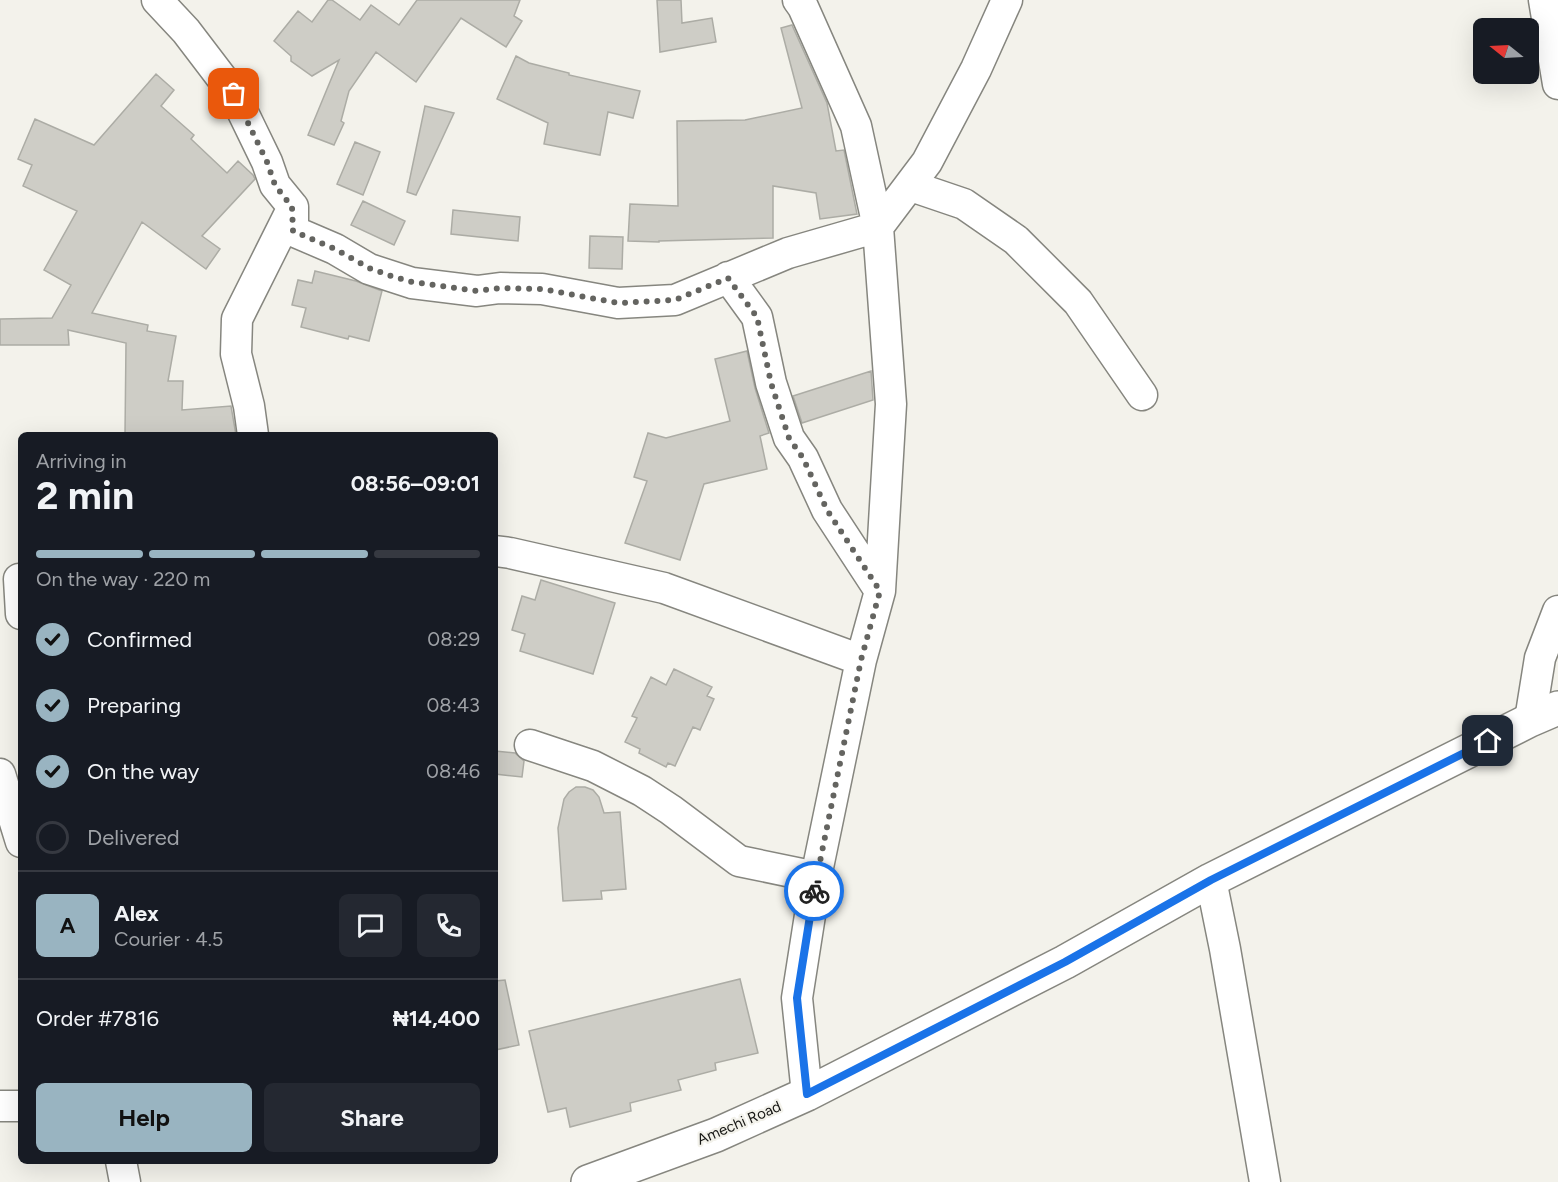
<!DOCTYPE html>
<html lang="en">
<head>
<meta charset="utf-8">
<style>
  body { margin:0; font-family:Figtree,sans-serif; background:#242831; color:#f1f3f6; height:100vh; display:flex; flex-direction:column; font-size:22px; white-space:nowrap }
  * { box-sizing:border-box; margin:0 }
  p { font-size:20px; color:#9ea1a6 }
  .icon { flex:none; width:33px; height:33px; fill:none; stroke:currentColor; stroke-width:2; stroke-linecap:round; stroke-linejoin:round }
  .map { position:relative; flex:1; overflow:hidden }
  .side { position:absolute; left:18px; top:432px; width:480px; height:732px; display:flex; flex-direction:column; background:#171b24; border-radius:9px; box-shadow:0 6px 24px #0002 }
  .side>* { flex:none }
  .needle { width:39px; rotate:288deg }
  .tools { position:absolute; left:1473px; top:18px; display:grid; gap:12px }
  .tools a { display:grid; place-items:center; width:66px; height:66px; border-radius:9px; background:#171b24; box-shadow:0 6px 24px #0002; font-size:30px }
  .pin { position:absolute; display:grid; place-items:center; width:51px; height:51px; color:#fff; margin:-26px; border-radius:12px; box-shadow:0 3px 9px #0006 }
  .courier { position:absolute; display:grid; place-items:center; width:60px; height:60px; margin:-30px; border:4px solid #1a73e8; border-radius:50%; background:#fff; color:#222; box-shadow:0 2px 8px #0007 }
  .summary em { font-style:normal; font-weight:700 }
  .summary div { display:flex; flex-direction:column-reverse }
  .summary { display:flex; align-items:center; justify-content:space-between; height:102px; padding:0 18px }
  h1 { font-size:39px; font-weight:700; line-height:45px }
  .bar { display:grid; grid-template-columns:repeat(4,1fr); gap:9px 6px; align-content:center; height:72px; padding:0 18px }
  .bar i { height:8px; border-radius:4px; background:#363941 }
  .bar .active { background:#99b4c1 }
  .bar p { grid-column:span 4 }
  .line { display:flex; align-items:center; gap:15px; padding:0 18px; border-top:2px solid #363941 }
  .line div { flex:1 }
  .round { display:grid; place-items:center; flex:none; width:63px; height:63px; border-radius:9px; background:#242831 }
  ol { padding:0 18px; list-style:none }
  li { display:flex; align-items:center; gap:18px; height:66px }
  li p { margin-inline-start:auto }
  li .icon { padding:6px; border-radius:50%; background:#99b4c1; color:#111; stroke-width:4 }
  li:last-child { color:#9ea1a6 }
  li i { width:33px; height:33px; border:3px solid #363941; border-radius:50% }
  .button { display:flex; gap:12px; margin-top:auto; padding:12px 18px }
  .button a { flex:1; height:69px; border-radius:9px; background:#99b4c1; color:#111; font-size:24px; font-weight:700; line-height:69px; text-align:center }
  .button a+a { background:#242831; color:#f1f3f6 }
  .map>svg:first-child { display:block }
  .building { fill:#cecdc6; stroke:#acaca5; stroke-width:1.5 }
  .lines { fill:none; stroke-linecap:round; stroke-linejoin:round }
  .minor-casing { stroke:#86867f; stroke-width:33 }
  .major-casing { stroke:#86867f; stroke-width:36 }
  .minor { stroke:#fff; stroke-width:30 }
  .major { stroke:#fff; stroke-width:33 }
  .done { stroke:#646460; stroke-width:6; stroke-dasharray:0 10.8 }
  .route { stroke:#1a73e8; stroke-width:8 }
  .labels { text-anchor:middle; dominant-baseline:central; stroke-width:4.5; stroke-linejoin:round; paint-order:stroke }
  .street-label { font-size:15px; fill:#171715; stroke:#f3f2eb }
</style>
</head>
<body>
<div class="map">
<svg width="1558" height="1182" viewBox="0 0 1558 1182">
  <rect width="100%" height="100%" fill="#f3f2eb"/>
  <!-- building -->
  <path class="building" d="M 328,0 L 332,0 L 360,20 L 371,5 L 399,25 L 417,0 L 520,0 L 514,16 L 522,21 L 506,47 L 461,18 L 416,82 L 376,52 L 349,91 L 341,121 L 344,123 L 334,145 L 308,135 L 339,60 L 312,76 L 291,61 L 291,56 L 274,41 L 298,11 L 312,22 Z
    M 657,0 L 681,0 L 682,23 L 712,18 L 716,42 L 660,52 Z
    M 792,25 L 827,103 L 836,151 L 844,150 L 857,214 L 820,219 L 816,193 L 773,186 L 773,238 L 659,241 L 659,242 L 628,241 L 630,204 L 678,206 L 677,121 L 745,120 L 802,108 L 781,28 Z
    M 516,56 L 529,63 L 569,73 L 569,75 L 640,91 L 633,118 L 608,112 L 600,155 L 544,144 L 548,123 L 497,99 Z
    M 156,74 L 174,90 L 161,106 L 194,135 L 191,139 L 227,173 L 238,161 L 253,175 L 255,179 L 202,236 L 220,249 L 206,269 L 142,222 L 92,313 L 148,325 L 147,331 L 176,336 L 168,381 L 183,381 L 182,410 L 231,406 L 236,435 L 125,434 L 126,343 L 68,330 L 69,345 L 0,345 L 0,319 L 52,318 L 71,285 L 44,270 L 77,211 L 23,186 L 32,165 L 18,159 L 35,119 L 94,145 Z
    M 425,106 L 454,113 L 416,195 L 407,192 Z
    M 355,142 L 380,152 L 363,195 L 337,184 Z
    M 363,201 L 405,221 L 394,245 L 351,225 Z
    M 453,210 L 520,217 L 518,241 L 451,234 Z
    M 590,236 L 623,237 L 622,269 L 589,268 Z
    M 315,271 L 356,281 L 382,291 L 369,341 L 349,336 L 348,339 L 301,327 L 306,308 L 292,305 L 298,280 L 312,283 Z
    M 747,351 L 755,388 L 769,433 L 760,436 L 767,469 L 704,484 L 680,560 L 625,543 L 647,481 L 634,477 L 648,433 L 666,438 L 730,421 L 715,359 Z
    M 871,371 L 873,400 L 802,423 L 793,396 Z
    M 541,580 L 615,603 L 593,674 L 520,651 L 525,634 L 512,630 L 522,596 L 535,600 Z
    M 674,669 L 712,687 L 707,696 L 714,699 L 700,730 L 693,727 L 675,766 L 668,763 L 666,767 L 639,753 L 640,749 L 625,742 L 637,718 L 632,716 L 651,677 L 666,685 Z
    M 495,751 L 515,753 L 524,761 L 522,777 L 495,774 Z
    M 576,787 L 585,787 L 593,790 L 599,797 L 604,813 L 620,812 L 626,889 L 601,891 L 602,899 L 563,901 L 558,828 L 564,799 L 569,792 Z
    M 740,979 L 758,1053 L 715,1063 L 716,1070 L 678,1080 L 681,1090 L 630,1103 L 631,1111 L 570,1127 L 566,1108 L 548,1112 L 529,1031 Z
    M 505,980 L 519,1045 L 495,1050 L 495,981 Z"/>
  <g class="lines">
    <!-- minor casing -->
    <g class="minor-casing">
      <path id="minor" d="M 157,0 L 186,31 L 234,94 L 267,162 L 275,185 L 293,207 L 293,231 L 335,249 L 369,269 L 412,283 L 477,291 L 500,288 L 542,289 L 618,303 L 675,300 L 788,253 L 878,227 L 927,162 L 976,69 L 1007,0
        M 798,0 L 803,7 L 856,126 L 878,227 L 891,404 L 880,591 L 861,660 L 816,877 L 797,998 L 807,1094
        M 1544,0 L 1558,84
        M 911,186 L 964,204 L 1016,240 L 1078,302 L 1142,395
        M 728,277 L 757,317 L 771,383 L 789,438 L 803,458 L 827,510 L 880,591
        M 253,435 L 249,406 L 236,354 L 237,319 L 293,207
        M 495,551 L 510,553 L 664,588 L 861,660
        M 19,579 L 21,614
        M 1530,720 L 1540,658 L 1558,611
        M 530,745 L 593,766 L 642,791 L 671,810 L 739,861 L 816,877
        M 0,774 L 21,842
        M 1211,880 L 1225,949 L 1265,1182
        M 0,1106 L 21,1106
        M 121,1161 L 125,1182"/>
    </g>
    <!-- major casing -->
    <g class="major-casing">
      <path id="major" d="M 588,1182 L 716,1135 L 807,1094 L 1065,962 L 1211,880 L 1530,720 L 1558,708"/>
    </g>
    <!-- minor -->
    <use href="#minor" class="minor"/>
    <!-- major -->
    <use href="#major" class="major"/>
  </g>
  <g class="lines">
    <!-- done -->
    <path class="done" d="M 234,94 L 267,162 L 275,185 L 292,207 L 293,231 L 335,249 L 369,268 L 391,276 L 412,282 L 477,291 L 500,288 L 542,289 L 618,303 L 675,300 L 728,278 L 757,317 L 771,383 L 789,438 L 803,458 L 827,510 L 880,591 L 861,660 L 814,891"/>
    <!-- route -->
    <path class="route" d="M 814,891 L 797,998 L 807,1094 L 1065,962 L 1211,880 L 1488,741"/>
  </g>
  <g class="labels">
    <!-- street labels -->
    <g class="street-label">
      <text transform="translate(739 1123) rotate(-23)">Amechi Road</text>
    </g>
  </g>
</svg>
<div class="tools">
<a><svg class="needle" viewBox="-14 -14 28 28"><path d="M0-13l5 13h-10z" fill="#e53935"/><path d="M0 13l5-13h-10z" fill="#9ea1a6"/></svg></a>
</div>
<div class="pin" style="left:234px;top:94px;background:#ea580c"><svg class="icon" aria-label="bag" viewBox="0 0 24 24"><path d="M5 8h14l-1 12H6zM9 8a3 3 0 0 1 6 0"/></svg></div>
<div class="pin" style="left:1488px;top:741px;background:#1f2937"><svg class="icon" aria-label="home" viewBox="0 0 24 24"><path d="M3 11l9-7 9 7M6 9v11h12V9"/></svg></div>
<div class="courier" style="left:814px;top:891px"><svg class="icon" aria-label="bike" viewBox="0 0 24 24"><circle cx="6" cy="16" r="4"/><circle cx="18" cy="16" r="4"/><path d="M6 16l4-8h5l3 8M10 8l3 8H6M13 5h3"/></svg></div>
<section class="side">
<div class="summary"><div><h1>2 min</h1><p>Arriving in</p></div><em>08:56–09:01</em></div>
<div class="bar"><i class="active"></i><i class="active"></i><i class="active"></i><i></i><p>On the way · 220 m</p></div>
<ol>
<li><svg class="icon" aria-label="check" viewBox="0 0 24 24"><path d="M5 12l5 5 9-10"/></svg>Confirmed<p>08:29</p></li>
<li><svg class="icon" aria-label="check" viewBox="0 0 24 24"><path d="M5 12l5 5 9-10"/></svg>Preparing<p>08:43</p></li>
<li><svg class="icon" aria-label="check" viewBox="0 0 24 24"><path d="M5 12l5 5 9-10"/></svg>On the way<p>08:46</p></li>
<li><i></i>Delivered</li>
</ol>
<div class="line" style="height:108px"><b class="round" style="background:#99b4c1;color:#111">A</b><div><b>Alex</b><p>Courier · 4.5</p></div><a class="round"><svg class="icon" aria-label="chat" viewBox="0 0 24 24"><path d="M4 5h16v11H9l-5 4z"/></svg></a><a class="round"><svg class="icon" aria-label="phone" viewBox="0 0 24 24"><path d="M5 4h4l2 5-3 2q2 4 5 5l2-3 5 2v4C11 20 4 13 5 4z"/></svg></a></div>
<div class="line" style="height:78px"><div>Order #7816</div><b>₦14,400</b></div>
<div class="button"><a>Help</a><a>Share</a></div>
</section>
</div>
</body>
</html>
